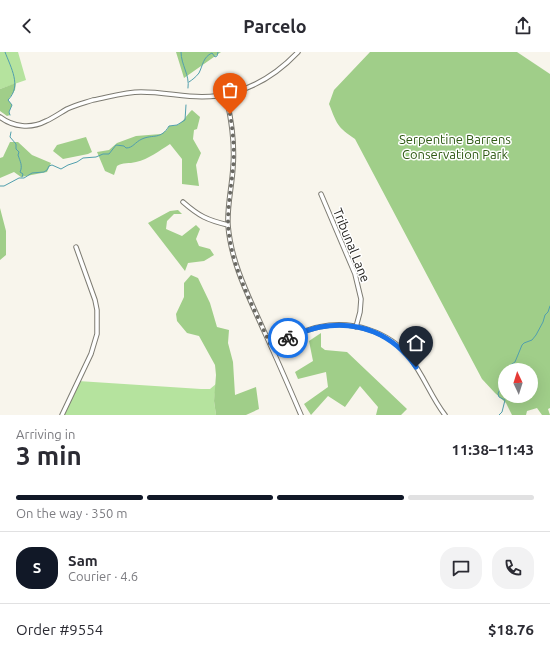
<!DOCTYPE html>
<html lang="en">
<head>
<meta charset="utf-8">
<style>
  body { margin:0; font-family:Ubuntu,sans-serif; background:#f2f2f3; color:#2b2b33; height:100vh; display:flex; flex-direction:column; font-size:15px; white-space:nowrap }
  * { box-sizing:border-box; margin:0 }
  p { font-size:13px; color:#7c7c81 }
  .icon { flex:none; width:22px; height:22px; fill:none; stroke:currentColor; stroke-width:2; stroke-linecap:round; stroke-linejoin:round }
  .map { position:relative; height:363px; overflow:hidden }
  .side { display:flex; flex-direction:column; background:#fff; flex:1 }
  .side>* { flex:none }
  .needle { width:26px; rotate:356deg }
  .tools { position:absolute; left:498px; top:311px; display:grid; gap:8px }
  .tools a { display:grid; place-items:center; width:40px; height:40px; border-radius:50%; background:#fff; box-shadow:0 4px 16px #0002; font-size:20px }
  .pin { position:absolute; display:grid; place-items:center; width:34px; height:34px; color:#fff; margin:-41px -17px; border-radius:50% 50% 50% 0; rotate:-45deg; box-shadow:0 0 4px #0007 }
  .pin .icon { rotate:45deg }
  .courier { position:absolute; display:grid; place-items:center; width:40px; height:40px; margin:-20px; border:3px solid #1a73e8; border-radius:50%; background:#fff; color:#222; box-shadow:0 1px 5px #0007 }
  .summary em { font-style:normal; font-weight:700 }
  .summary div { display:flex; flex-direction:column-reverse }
  .summary { display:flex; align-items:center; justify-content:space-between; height:68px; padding:0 16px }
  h1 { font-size:26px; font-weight:700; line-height:30px }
  .bar { display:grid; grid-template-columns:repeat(4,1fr); gap:6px 4px; align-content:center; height:48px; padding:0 16px }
  .bar i { height:5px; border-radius:3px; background:#e1e1e2 }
  .bar .selected { background:#111827 }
  .bar p { grid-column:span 4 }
  .line { display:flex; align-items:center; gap:10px; padding:0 16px; border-top:1px solid #e1e1e2 }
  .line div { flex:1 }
  .round { display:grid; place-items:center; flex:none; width:42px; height:42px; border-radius:16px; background:#f2f2f3 }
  header { display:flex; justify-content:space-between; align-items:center; height:52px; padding:0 16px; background:#fff; font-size:18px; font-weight:700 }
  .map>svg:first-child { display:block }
  .green { fill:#b5e39e }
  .forest { fill:#a0ce89; fill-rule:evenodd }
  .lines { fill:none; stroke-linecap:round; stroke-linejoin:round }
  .stream { stroke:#519fad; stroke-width:1 }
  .minor-casing { stroke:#7d7b72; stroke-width:5.5 }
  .minor { stroke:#fff; stroke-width:3.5 }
  .done { stroke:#6a6963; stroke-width:4; stroke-dasharray:0 7.2 }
  .route { stroke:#1a73e8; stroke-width:5 }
  .labels { text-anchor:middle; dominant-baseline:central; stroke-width:3; stroke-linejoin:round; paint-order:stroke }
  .park-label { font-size:13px; fill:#2f5914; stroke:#fff }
  .street-label { font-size:13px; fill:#1e1d19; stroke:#fff }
</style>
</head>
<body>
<header><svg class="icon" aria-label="back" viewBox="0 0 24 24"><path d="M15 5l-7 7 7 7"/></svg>Parcelo<svg class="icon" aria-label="share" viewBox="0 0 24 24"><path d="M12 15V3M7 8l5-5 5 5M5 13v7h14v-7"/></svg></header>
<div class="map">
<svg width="550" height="363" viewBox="0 0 550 363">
  <rect width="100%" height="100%" fill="#f8f5ec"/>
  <!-- green -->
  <path class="green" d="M 0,0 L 18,0 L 26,28 L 0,37 Z
    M 78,329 L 201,337 L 210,337 L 216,332 L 214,349 L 216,363 L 62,363 Z"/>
  <!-- forest -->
  <path class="forest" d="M 176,0 L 221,0 L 184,26 Z
    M 370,0 L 517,0 L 550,22 L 550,356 L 548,357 L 550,363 L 542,363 L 537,356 L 527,359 L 526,363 L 512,363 L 506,351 L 495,341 L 482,327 L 355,87 C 337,75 337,72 329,52 L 334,38 ZM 505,318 L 531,318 L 531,344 L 505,344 Z
    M 16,31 L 15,38 L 8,48 L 12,53 L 9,60 L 10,63 L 7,64 L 0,59 L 0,37 Z
    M 192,58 L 200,65 L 197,77 L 194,78 L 193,87 L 201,101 L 196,113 L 199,134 L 182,132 L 182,107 L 170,92 C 159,99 149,107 136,110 C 129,112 123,110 117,114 L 114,123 L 105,119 L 97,100 L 109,98 L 117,91 L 136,84 L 161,82 L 167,78 L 169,74 C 172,74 174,74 177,73 C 182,72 187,62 192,58 Z
    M 86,85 L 92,100 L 88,102 L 63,107 L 53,99 L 57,93 Z
    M 10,90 L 18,90 L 32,103 L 51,111 L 47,120 L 21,125 L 14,120 L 0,126 L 0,106 L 3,105 Z
    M 0,156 L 6,179 L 6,203 L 0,208 Z
    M 178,158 L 182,162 L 174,162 L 167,169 L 166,177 L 182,184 L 196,173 L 200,177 L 196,187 L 199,194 L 210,197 L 214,203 L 204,209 L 188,211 L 185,219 L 148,171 L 170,159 Z
    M 191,223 L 198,226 L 210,251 L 217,275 L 229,278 L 228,291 L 233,310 L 235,343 L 256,335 L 259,357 L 246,363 L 216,363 L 214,349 L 216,323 L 215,313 L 199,284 L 187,281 L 177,269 L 176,262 L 184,245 L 184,231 Z
    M 321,281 L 321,295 L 325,298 L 347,300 L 407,357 L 401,363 L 376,363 L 378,355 L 360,334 L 345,355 L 328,344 L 311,363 L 304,352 L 328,335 L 326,320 L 298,327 L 295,320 L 313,309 L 309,289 Z"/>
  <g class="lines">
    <!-- stream -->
    <path class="stream" d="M 5,0 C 11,16 22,34 8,48 L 12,53 L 9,60 L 10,63
      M 181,0 C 181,13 190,23 188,36
      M 189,30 C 192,28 196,25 199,21 C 203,13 203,5 212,1 L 215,5 L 217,4 L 218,0
      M 11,80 L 10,85 L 16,92 L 16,97 L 19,100 L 18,103 C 20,109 23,114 20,120 L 23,122 L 22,125
      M 0,134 L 4,134 L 19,126 L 24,126 L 32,121 L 44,120 L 47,118 L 49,114 L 52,113 L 61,117 L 68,113 L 77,110 L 83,106 L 96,105 L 103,102 L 109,102 L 116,93 L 124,94 L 126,96 C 133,96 135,90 142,87 C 153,82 161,88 169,74 L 177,73 L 185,68 L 186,53
      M 509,318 L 509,314 L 515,310 L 522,293 L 524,291 L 532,288 L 536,283 L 543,270 L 545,263 L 548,260 L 550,254
      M 499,363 L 502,360 L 505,348 L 499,345 L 498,342 L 505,324"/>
    <!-- minor casing -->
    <g class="minor-casing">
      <path id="minor" d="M 226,43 C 231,67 235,90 233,115 C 232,135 227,153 228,173 C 231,211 249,245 264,279 C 277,307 289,335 301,363
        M 0,65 C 13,75 31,77 46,69 C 53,66 60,61 67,57 C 76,53 84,51 93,48 C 109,45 125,40 141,40 C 174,40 198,50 232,41 C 258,34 280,19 298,0
        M 321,142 L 355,222 L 361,247 L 360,260 L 356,275
        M 183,150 C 199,164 207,168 228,173
        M 271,294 C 286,287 303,278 319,275 C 352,268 389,279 410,306 C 424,324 431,345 445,363
        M 62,363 L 91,302 L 97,282 L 97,258 L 95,248 L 76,195"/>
    </g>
    <!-- minor -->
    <use href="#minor" class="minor"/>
  </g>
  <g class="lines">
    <!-- done -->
    <path class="done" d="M 230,62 C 233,80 235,98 233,117 C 231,135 228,153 228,171 C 230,215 254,255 271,294 L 288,286"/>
    <!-- route -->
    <path class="route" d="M 288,286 C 298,282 309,277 320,275 C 359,268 393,282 416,315"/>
  </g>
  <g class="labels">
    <!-- park labels -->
    <g class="park-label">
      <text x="455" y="87">Serpentine Barrens<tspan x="455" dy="15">Conservation Park</tspan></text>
    </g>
    <!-- street labels -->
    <g class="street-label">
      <text transform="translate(352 193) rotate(68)">Tribunal Lane</text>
    </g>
  </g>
</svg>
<div class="tools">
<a><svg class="needle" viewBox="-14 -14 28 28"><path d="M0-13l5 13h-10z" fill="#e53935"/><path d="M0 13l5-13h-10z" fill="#7c7c81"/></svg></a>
</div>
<div class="pin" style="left:230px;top:62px;background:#ea580c"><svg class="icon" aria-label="bag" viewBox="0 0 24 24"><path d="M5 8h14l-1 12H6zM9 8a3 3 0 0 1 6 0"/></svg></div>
<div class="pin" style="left:416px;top:315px;background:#1f2937"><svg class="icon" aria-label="home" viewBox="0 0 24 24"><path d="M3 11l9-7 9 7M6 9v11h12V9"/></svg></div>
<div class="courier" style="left:288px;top:286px"><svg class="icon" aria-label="bike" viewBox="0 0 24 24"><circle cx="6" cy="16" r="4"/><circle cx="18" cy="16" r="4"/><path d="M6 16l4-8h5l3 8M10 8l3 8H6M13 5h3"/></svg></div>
</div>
<section class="side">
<div class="summary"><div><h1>3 min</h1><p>Arriving in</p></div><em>11:38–11:43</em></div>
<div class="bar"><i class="selected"></i><i class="selected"></i><i class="selected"></i><i></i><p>On the way · 350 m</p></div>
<div class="line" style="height:72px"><b class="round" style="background:#111827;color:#fff">S</b><div><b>Sam</b><p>Courier · 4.6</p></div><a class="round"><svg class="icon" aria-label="chat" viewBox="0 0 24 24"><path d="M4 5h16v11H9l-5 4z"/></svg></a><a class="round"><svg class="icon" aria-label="phone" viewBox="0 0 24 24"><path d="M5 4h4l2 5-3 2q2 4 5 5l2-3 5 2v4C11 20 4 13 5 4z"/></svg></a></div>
<div class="line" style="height:52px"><div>Order #9554</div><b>$18.76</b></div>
</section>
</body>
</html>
